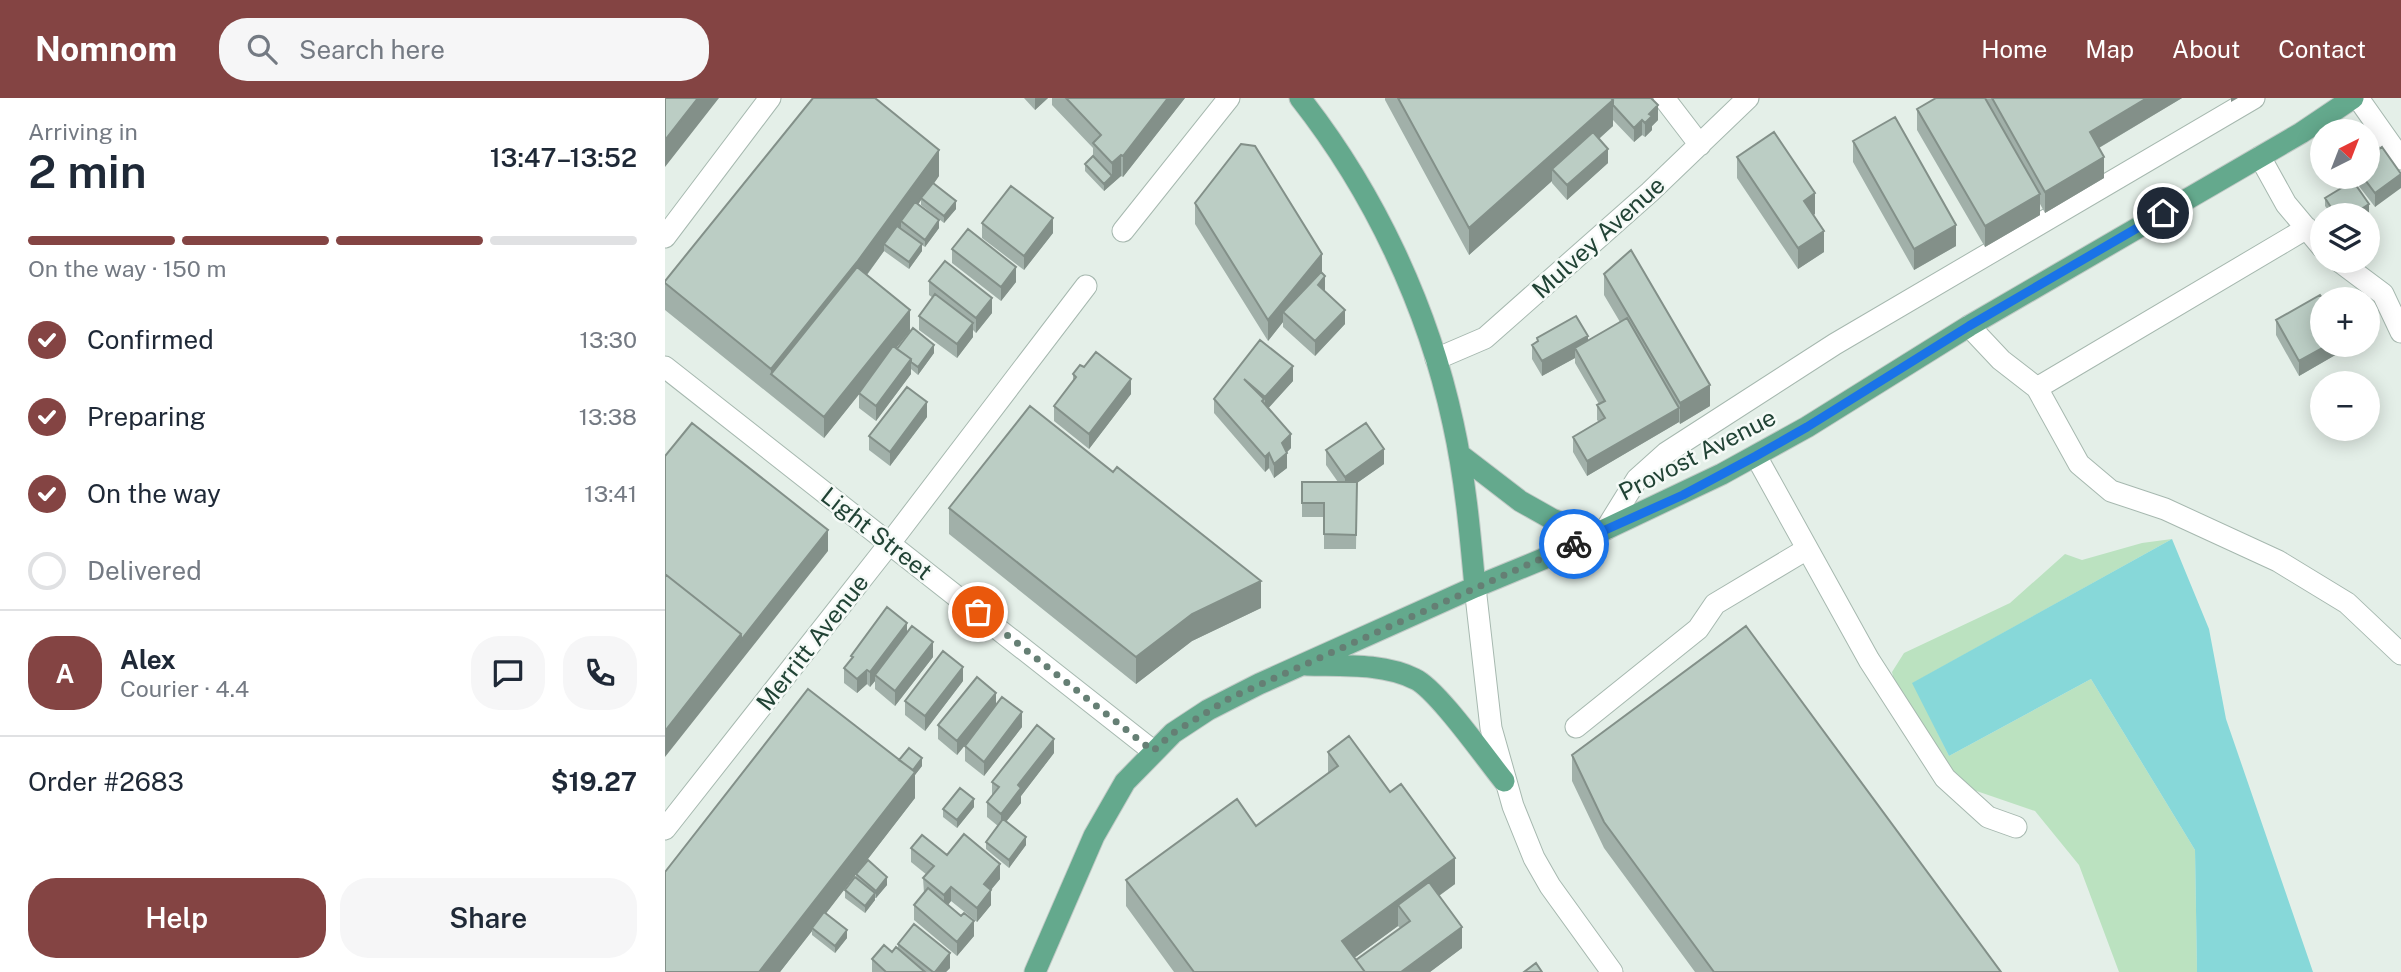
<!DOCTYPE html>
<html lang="en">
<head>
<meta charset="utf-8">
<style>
  body { margin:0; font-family:"Public Sans",sans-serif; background:#f6f6f7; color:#1f2937; height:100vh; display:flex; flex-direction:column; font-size:26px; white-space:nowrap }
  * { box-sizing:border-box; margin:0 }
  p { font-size:23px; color:#747a83 }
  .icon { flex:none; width:38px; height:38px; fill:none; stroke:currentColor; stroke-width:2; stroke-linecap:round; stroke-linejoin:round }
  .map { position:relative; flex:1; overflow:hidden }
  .panel { display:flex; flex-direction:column; background:#fff; width:665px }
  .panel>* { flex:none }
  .needle { width:46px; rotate:42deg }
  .buttons { position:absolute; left:1645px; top:21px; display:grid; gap:14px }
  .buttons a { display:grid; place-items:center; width:70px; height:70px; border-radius:50%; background:#fff; box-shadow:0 4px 18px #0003; font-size:35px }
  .pin { position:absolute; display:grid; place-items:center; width:60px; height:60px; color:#fff; margin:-30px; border:4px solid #fff; border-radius:50%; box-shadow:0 2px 7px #0007 }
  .courier { position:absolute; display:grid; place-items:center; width:70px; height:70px; margin:-35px; border:5px solid #1a73e8; border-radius:50%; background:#fff; color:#222; box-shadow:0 2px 9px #0007 }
  .headline em { font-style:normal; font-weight:600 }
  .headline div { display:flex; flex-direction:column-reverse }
  .headline { display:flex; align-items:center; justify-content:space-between; height:119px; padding:0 28px }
  h1 { font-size:46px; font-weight:600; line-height:52px }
  .bar { display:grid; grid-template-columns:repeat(4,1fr); gap:10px 7px; align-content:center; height:84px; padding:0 28px }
  .bar i { height:9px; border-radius:5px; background:#e0e1e3 }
  .bar .selected { background:#844443 }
  .bar p { grid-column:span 4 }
  .line { display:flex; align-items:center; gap:18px; padding:0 28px; border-top:2px solid #e0e1e3 }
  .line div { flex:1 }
  .round { display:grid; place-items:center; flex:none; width:74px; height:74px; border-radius:28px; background:#f6f6f7 }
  ol { padding:0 28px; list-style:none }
  li { display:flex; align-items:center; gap:21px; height:77px }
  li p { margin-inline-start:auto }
  li .icon { padding:7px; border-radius:50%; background:#844443; color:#fff; stroke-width:4 }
  li:last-child { color:#747a83 }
  li i { width:38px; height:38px; border:4px solid #e0e1e3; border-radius:50% }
  .button { display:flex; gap:14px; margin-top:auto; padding:14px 28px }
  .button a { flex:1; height:80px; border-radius:28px; background:#844443; color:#fff; font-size:28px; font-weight:600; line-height:80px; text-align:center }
  .button a+a { background:#f6f6f7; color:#1f2937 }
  header { display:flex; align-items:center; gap:42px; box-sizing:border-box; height:98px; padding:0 35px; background:#844443; color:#fff }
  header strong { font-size:33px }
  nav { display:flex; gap:38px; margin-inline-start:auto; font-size:24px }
  .search { width:490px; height:63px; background:#f6f6f7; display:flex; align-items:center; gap:18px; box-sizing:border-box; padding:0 24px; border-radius:28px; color:#747a83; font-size:26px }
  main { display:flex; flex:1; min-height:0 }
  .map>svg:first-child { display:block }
  .green { fill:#bbe2c0 }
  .water { fill:#87d8d9 }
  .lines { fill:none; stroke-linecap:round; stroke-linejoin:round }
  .minor-casing { stroke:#a6b8af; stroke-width:23 }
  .major-casing { stroke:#c1cac6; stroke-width:23 }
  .minor { stroke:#fff; stroke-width:21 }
  .major { stroke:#64a98d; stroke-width:21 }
  .wall { fill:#a1b0a9; fill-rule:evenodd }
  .shaded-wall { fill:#839089 }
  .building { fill:#bbcdc4; stroke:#839089; stroke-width:2 }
  .done { stroke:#657f74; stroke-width:7; stroke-dasharray:0 12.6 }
  .route { stroke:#1a73e8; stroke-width:9 }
  .labels { text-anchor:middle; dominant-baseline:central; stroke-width:5; stroke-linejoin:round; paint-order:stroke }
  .street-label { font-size:24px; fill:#214335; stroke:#f5faf7 }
</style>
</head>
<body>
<header>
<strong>Nomnom</strong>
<div class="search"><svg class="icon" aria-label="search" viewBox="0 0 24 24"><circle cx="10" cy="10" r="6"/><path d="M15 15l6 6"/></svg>Search here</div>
<nav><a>Home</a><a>Map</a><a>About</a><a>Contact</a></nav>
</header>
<main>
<section class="panel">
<div class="headline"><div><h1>2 min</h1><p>Arriving in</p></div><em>13:47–13:52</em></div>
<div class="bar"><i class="selected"></i><i class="selected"></i><i class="selected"></i><i></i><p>On the way · 150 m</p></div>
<ol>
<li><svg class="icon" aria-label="check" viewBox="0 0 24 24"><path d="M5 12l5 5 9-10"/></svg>Confirmed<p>13:30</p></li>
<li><svg class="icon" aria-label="check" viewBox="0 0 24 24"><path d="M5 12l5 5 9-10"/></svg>Preparing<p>13:38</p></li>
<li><svg class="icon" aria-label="check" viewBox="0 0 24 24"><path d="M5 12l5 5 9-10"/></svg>On the way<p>13:41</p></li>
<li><i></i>Delivered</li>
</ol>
<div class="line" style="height:126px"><b class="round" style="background:#844443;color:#fff">A</b><div><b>Alex</b><p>Courier · 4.4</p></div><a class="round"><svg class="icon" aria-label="chat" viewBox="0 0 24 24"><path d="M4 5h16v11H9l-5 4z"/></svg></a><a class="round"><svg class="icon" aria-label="phone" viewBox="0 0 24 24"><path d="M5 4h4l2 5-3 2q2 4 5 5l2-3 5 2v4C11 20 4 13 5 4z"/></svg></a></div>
<div class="line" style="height:91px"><div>Order #2683</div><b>$19.27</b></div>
<div class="button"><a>Help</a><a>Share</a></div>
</section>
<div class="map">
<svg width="1736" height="874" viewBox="0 0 1736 874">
  <rect width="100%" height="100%" fill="#e4efe8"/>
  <!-- green -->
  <path class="green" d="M 1507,441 L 1248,585 L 1284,658 L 1426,581 L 1530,752 L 1532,874 L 1454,874 L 1414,767 L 1370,713 L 1297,688 L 1234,603 L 1227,574 L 1239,555 L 1345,505 L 1400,456 L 1417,462 L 1477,445 Z"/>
  <!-- water -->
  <path class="water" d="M 1507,441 L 1544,531 L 1561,621 L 1648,874 L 1532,874 L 1530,752 L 1426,581 L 1284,658 L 1247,585 Z"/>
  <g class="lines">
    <!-- minor casing -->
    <g class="minor-casing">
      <path id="minor" d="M 999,0 L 1035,47
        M 1693,0 L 1736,61
        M 1595,59 L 1621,106 L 1657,149
        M 458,133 L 564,0
        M 0,139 L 105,0
        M 1674,163 L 1718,196 L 1736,234
        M 1304,228 L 1336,262 L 1372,290 L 1642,130
        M 771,261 L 820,240 L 985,94 L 1083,0
        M 0,269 L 488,653
        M 1372,290 L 1414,366 L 1446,393 L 1500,411 L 1613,463 L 1682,505 L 1736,556
        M 1091,358 L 1204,562 L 1280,680 L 1323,719 L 1351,729
        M 941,431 L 972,381 L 1001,355 L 1170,246 L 1589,0
        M 810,489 L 826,630 L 848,708 L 869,760 L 885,788 L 947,874
        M 911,629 L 1033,531 L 1050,506 L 1142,451
        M 0,731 L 225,445 L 421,188"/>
    </g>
    <!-- major casing -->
    <g class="major-casing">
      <path id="major" d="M 635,0 C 709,94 763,209 788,325 C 800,379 805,434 810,489
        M 794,356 L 855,403 L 887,421 L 927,437
        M 642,567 C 677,568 718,565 750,581 C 772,591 821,661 839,683
        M 370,874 L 429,738 L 460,684 L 508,635 L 543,612 L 594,586 L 810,489 L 878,461 L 1057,376 L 1142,329 L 1304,228 L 1636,35 L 1688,0"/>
    </g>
    <!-- minor -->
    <use href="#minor" class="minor"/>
    <!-- major -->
    <use href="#major" class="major"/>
  </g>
  <!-- wall -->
  <path class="wall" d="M 359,0 L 383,0 L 370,12 Z
    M 387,0 L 520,0 L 458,79 L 456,78 L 439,93 L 420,73 L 420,66 L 428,58 L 428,50 L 387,7 Z
    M 720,0 L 986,0 L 993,22 L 987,28 L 987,32 L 980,39 L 977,37 L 969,44 L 948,22 L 948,28 L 934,41 L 943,65 L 902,102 L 887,85 L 887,83 L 804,157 L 720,2 Z
    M 1271,0 L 1517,0 L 1434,50 L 1439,80 L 1380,115 L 1375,106 L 1375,117 L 1320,149 L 1252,32 L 1252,11 Z
    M 1188,43 L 1291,148 L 1249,172 L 1188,64 Z
    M 1072,59 L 1150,116 L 1148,117 L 1159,154 L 1133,171 L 1072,80 Z
    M 1736,75 L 1710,109 L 1690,83 L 1690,79 L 1703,79 Z
    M 274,78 L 269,85 L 291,111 L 279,125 L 256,107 L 256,102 L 253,107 L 274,130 L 260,149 L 257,147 L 257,153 L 244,171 L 219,153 L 202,177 L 245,233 L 231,250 L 269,255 L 253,277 L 246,271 L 246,276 L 211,323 L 194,310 L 194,296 L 159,340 L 0,212 L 0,183 Z
    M 1660,100 L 1704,114 L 1699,117 L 1667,117 L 1660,108 Z
    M 530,105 L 657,175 L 660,193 L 680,226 L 650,258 L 618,229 L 618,224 L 603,243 L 530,126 Z
    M 317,125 L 388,135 L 359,172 L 317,140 Z
    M 287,151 L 351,184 L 336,203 L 287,165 Z
    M 939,176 L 1045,308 L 1015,326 L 1014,324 L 922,378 L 908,354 L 908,339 L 934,324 L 932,322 L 932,307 L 934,306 L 910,265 L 910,260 L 877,278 L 867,261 L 867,247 L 872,244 L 872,240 L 923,243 L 955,224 L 939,197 Z
    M 264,183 L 327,215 L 311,235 L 308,232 L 308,239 L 292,260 L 254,232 L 254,218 L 268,200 L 264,197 Z
    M 1611,222 L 1679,247 L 1679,252 L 1634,278 L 1611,237 Z
    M 595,242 L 628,283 L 603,310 L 626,350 L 622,354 L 622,370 L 609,380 L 604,370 L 600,374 L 549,315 L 549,301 Z
    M 408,276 L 466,296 L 424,351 L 389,323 L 389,308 L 408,283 Z
    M 262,319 L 225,368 L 204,352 L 204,338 Z
    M 661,352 L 719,366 L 692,385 L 691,451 L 659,451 L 659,419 L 637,419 L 637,384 L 673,384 L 661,367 Z
    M 284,410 L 596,510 L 527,543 L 471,586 L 284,436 Z
    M 242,534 L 268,559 L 230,608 L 210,591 L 210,583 L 205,589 L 202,586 L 192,595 L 179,585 L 179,570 L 186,561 L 186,558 Z
    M 298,583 L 260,633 L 240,617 L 240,603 Z
    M 331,608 L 357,629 L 319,678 L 300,663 L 300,648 L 304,642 L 292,657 L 273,641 L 273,627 Z
    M 663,654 L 790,786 L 774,798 L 797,850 L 765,874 L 509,874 L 461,808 L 461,782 L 591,728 L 663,676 ZM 733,828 L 735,830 L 691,862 L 689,860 Z
    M 389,655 L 356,698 L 356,705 L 341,724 L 361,747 L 344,770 L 321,751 L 321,744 L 333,728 L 322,719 L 322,704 L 327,698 L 327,684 Z
    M 907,657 L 1336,874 L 1030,874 L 939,750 L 907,683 Z
    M 234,662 L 257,668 L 250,677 L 250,700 L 198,767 L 222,787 L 211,800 L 210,800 L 210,802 L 200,815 L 180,800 L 180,792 L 191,780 L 191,776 L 161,815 L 182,840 L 170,855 L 147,837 L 147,833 L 115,874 L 0,874 Z
    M 309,709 L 292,730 L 278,719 L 278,711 Z
    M 246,750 L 282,757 L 335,781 L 326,792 L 326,807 L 312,824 L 286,803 L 283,807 L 309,838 L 292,858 L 249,822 L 249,807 L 259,795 L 258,780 L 262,777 L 246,764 Z
    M 233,846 L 285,870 L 281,874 L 207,874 L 207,861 L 227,854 L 233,851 Z"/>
  <!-- shaded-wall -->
  <path class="shaded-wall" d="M 33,0 L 54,0 L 0,69 L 0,42 Z
    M 370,0 L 383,0 L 370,12 Z
    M 503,0 L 520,0 L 458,79 L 458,58 Z
    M 1482,0 L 1517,0 L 1425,55 L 1425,34 Z
    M 1566,0 L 1573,0 L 1566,4 Z
    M 948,2 L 948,28 L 893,77 L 887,71 L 887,83 L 804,157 L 804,130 Z
    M 993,7 L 993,22 L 987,28 L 987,32 L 980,39 L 980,25 L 984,16 Z
    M 977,22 L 977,37 L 969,44 L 969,30 Z
    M 943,51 L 943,65 L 902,102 L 902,87 Z
    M 274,52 L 274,78 L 258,101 L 256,100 L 256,102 L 239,126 L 236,123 L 236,131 L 219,146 L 219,153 L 192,190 L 106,276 L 106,271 Z
    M 456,57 L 456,78 L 439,93 L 439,86 L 447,78 L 447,65 Z
    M 1439,59 L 1439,80 L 1380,115 L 1380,94 Z
    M 1736,76 L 1736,90 L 1710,109 L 1710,95 Z
    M 1150,95 L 1150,116 L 1139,124 L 1139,103 Z
    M 1375,96 L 1375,117 L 1320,149 L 1320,128 Z
    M 291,103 L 291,111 L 279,125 L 279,118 Z
    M 1704,106 L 1704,114 L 1699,117 L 1687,117 Z
    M 388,120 L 388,135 L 359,172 L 359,158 Z
    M 274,122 L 274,130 L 260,149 L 260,142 Z
    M 1291,127 L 1291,148 L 1249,172 L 1249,151 Z
    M 1159,133 L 1159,154 L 1133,171 L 1133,150 Z
    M 257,146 L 257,153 L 244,171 L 244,164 Z
    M 657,156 L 657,177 L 618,214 L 618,224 L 603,243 L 603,222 Z
    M 351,169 L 351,184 L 336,203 L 336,189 Z
    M 660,178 L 660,193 L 653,201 L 653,187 Z
    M 327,200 L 327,215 L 311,235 L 311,220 Z
    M 245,212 L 245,233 L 159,340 L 159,319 Z
    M 680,212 L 680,226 L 650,258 L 650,243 Z
    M 308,225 L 308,239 L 292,260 L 292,246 Z
    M 923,238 L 923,253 L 910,250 L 910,260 L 877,278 L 877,263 Z
    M 269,247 L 269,255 L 253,277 L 253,269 Z
    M 1663,247 L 1679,247 L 1679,252 L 1634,278 L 1634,263 Z
    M 246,261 L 246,276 L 211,323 L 211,308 Z
    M 628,268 L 628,283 L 600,314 L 600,299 Z
    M 466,281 L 466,296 L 424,351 L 424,336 Z
    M 1045,287 L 1045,308 L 1015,326 L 1015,305 Z
    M 262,304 L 262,319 L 225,368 L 225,354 Z
    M 1014,310 L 1014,324 L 922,378 L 922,363 Z
    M 626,336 L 626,350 L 617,359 L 617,345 Z
    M 719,351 L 719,366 L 692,385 L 691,451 L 692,385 L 680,393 L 680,379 Z
    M 604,355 L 604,370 L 600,374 L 600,359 Z
    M 622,355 L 622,370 L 609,380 L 609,366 Z
    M 163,432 L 163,453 L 0,659 L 0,633 L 76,536 Z
    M 596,483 L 596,510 L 527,543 L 471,586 L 471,559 L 527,516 Z
    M 242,525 L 242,539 L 210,577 L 210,583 L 205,589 L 205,574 Z
    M 268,544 L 268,559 L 230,608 L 230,593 Z
    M 298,569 L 298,583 L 260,633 L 260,618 Z
    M 202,572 L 202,586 L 192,595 L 192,581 Z
    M 331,595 L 331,609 L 292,657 L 292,643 Z
    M 357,614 L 357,629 L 319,678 L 319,664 Z
    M 389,641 L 389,655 L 356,698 L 356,705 L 336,730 L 336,716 L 353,687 Z
    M 257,660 L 257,668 L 250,677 L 250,700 L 149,831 L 147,830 L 147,833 L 115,874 L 94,874 Z
    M 309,701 L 309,709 L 292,730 L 292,722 Z
    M 361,739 L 361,747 L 344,770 L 344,762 Z
    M 790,760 L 790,786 L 743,820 L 733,807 L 733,828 L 677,869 L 677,843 Z
    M 335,766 L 335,781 L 319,800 L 319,786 Z
    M 222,779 L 222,787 L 211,800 L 211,793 Z
    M 286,789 L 286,803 L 279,812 L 279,797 Z
    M 326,792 L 326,807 L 312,824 L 312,810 Z
    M 210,795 L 210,802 L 200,815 L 200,808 Z
    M 309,823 L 309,838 L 292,858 L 292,844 Z
    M 797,829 L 797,850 L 765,874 L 736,874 Z
    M 182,832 L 182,840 L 170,855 L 170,848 Z
    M 285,855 L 285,870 L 281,874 L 270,874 Z"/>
  <!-- building -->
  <path class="building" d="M 0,0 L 33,0 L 0,42 Z
    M 148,0 L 210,0 L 274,52 L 192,164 L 106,271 L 0,185 L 0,183 Z
    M 401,0 L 503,0 L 458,58 L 456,57 L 447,65 L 428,45 L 436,37 Z
    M 733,0 L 946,0 L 948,2 L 804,130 Z
    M 946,0 L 986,0 L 993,7 L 984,16 L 987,18 L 980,25 L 977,22 L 969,30 L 948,7 L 948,2 Z
    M 1271,0 L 1320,0 L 1375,96 L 1320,128 L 1252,11 Z
    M 1327,0 L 1482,0 L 1425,34 L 1439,59 L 1380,94 Z
    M 1230,19 L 1291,127 L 1249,151 L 1188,43 Z
    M 928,34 L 943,51 L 902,87 L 887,71 Z
    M 1109,34 L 1150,95 L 1139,103 L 1159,133 L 1133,150 L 1072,59 Z
    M 576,46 L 590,48 L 657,156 L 603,222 L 530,105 Z
    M 1717,49 L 1736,76 L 1710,95 L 1698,79 L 1703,79 L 1703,59 Z
    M 428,58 L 447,78 L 439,86 L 420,66 Z
    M 1688,83 L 1704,106 L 1687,117 L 1671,117 L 1660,100 Z
    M 268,85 L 291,103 L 279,118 L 256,100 Z
    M 346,88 L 388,120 L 359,158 L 317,125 Z
    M 250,104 L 274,122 L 260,142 L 236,123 Z
    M 232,128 L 257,146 L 244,164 L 219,146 Z
    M 303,131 L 351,169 L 336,189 L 287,151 Z
    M 966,152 L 1045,287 L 1015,305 L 939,176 Z
    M 280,163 L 327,200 L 311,220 L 264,183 Z
    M 192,169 L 245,212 L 159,319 L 106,276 Z
    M 656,174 L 660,178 L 653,187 L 680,212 L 650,243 L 618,214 Z
    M 270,196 L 308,225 L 292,246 L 254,218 Z
    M 1655,197 L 1658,201 L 1657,247 L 1663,247 L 1634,263 L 1611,222 Z
    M 911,218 L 923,238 L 877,263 L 867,247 L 873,243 L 872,240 Z
    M 962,220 L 1014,310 L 922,363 L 908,339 L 940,320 L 932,307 L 940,303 L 910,250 Z
    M 248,230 L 269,247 L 253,269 L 246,264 L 246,261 L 232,251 Z
    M 595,242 L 628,268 L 600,299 L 579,281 L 599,301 L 597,303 L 626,336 L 617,345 L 622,355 L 609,366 L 604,355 L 600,359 L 549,301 Z
    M 228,248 L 246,261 L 211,308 L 194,295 Z
    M 431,254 L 466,281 L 424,336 L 389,308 L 411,279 L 408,276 L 415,267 L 419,269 Z
    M 242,289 L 262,304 L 225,354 L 204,338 Z
    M 365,308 L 448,374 L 452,369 L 596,483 L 527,516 L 471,559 L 284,410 Z
    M 27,325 L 163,432 L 76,542 L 76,536 L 0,476 L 0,358 Z
    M 701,325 L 719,351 L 680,379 L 661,352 Z
    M 637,384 L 692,384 L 691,437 L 659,436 L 659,405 L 637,405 Z
    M 0,476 L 76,536 L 0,633 Z
    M 222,509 L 242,525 L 205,574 L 202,572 L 192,581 L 179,570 L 188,559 L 186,558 Z
    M 247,528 L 268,544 L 230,593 L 210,577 Z
    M 1081,528 L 1336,874 L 1049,874 L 939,724 L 907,657 Z
    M 278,553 L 298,569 L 260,618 L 240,603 Z
    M 312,579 L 331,595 L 292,643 L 273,627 Z
    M 143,591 L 250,674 L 94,874 L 0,874 L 0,774 Z
    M 337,599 L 357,614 L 319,664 L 300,648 Z
    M 372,627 L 389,641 L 353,687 L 356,690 L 336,716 L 322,704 L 334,689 L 327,684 Z
    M 684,638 L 725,694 L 736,686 L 790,760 L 677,843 L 700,874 L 529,874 L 461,782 L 572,701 L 591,728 L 673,668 L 663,654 Z
    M 244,650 L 257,660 L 248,672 L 234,662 Z
    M 295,690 L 309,701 L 292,722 L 278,711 Z
    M 338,721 L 361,739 L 344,762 L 321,744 Z
    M 299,736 L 335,766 L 319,786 L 326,792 L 312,810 L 286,789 L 279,797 L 258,780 L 269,768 L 246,750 L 257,737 L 282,757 Z
    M 203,762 L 222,779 L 211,793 L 191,776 Z
    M 190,779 L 210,795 L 200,808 L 180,792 Z
    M 764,784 L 797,829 L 736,874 L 700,874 L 691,862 L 745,823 L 733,807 Z
    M 263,790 L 296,818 L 299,815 L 309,823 L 292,844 L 249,807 Z
    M 159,814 L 182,832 L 170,848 L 147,830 Z
    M 249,826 L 285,855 L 270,874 L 268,874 L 233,846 Z
    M 219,847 L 227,854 L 231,849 L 260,874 L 221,874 L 207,861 Z
    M 871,865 L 877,874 L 859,874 Z"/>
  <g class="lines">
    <!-- done -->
    <path class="done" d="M 313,514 L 488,653 L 508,635 L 565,600 L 909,446"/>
    <!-- route -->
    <path class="route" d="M 909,446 L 1018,397 L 1091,358 L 1142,329 L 1304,228 L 1498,115"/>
  </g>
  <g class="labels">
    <!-- street labels -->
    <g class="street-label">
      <text transform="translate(933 139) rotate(-42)">Mulvey Avenue</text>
      <text transform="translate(1032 356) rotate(-27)">Provost Avenue</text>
      <text transform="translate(212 435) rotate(38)">Light Street</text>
      <text transform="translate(147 544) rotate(-52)">Merritt Avenue</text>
    </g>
  </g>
</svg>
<div class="buttons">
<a><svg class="needle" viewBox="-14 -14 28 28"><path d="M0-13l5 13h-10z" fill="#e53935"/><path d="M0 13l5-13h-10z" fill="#747a83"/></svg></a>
<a><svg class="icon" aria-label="layers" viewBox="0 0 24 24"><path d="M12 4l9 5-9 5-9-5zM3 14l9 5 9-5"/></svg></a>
<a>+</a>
<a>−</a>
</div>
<div class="pin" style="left:313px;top:514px;background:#ea580c"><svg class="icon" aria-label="bag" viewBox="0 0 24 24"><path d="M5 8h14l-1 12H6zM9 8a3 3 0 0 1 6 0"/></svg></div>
<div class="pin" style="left:1498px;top:115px;background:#1f2937"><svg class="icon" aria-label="home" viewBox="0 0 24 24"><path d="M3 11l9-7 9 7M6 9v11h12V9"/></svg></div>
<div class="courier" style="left:909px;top:446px"><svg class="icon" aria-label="bike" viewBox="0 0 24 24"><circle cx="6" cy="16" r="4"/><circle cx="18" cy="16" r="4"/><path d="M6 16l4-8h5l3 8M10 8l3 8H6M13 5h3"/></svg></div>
</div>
</main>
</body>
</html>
